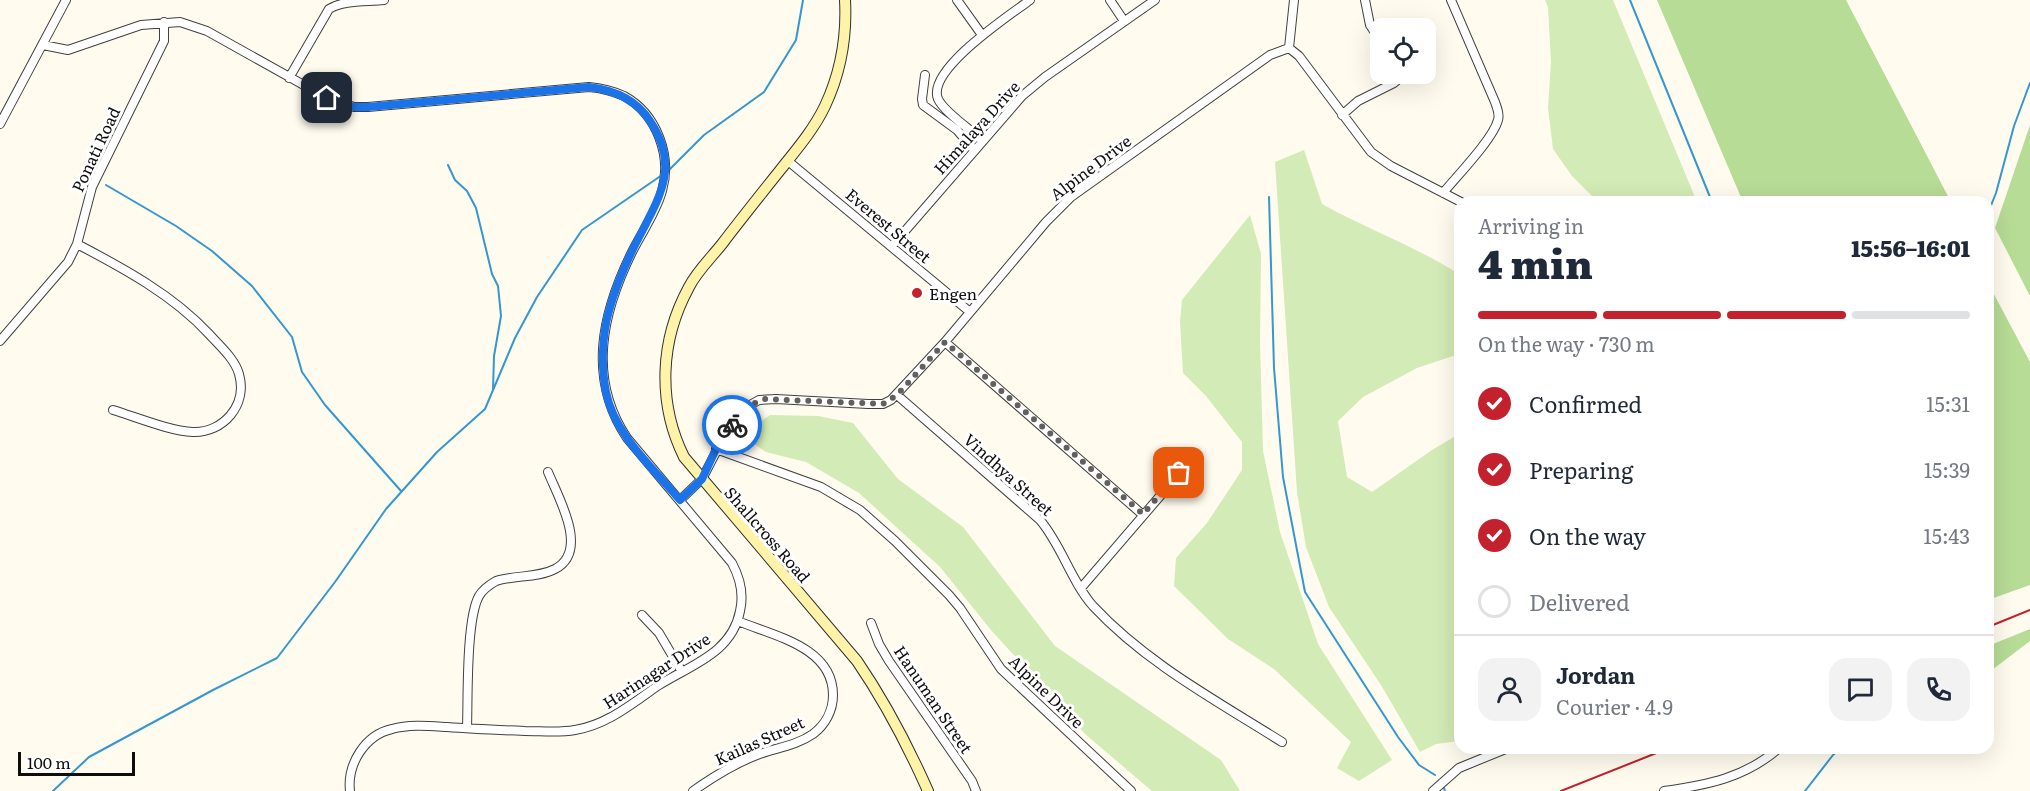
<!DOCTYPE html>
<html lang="en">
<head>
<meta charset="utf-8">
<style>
  body { margin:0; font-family:Literata,serif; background:#f2f2f3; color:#1f2937; height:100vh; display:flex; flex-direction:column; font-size:22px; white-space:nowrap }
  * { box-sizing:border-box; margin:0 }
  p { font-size:20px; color:#747a83 }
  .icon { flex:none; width:33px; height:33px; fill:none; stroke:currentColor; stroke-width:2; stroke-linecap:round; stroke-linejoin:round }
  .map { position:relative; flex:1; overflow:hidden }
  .side { position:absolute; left:1454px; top:196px; width:540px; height:558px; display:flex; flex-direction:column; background:#fff; border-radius:18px; box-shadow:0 6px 24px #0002 }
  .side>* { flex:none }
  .buttons { position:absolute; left:1370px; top:18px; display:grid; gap:12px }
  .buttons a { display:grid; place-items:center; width:66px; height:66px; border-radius:12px; background:#fff; box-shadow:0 6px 24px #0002; font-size:30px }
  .scale { position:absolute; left:18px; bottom:15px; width:117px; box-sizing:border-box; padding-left:6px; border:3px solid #0d0d0d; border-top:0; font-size:16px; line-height:21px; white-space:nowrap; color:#0d0d0d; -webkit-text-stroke:4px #fff; paint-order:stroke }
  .pin { position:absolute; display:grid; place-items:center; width:51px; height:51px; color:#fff; margin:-26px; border-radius:12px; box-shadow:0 3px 9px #0006 }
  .courier { position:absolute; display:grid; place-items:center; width:60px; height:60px; margin:-30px; border:4px solid #1a73e8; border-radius:50%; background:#fff; color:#222; box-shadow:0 2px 8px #0007 }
  .headline em { font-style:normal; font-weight:800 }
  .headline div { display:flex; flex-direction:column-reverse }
  .headline { display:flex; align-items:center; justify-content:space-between; height:102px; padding:0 24px }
  h1 { font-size:39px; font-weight:800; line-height:45px }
  .bar { display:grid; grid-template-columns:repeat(4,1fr); gap:9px 6px; align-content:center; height:72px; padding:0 24px }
  .bar i { height:8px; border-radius:4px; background:#e0e1e3 }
  .bar .selected { background:#c2212d }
  .bar p { grid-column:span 4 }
  .line { display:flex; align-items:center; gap:15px; padding:0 24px; border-top:2px solid #e0e1e3 }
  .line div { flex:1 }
  .round { display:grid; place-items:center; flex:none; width:63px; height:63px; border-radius:18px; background:#f2f2f3 }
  ol { padding:0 24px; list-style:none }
  li { display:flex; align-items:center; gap:18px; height:66px }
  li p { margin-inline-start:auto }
  li .icon { padding:6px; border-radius:50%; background:#c2212d; color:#fff; stroke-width:4 }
  li:last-child { color:#747a83 }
  li i { width:33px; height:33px; border:3px solid #e0e1e3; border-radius:50% }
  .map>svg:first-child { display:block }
  .green { fill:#d3ebb6 }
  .forest { fill:#b7dc95 }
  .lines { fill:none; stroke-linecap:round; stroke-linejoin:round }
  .stream { stroke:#3597d2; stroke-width:2 }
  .street-casing { stroke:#404040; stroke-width:10 }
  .secondary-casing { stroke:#2f2f2f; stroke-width:12 }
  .street { stroke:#fff; stroke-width:8 }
  .secondary { stroke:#fff3a9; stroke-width:10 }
  .rail { stroke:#c2212d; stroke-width:2 }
  .done { stroke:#62605c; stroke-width:6; stroke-dasharray:0 10.8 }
  .route { stroke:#1a73e8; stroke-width:8 }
  .poi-dot { fill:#c2212d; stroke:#fff; stroke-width:2 }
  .labels { text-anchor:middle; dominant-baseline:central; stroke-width:6; stroke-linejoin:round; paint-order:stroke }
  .street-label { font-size:16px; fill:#0d0d0d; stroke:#fff }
  .poi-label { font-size:16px; fill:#0d0d0d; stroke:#fff; text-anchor:start }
</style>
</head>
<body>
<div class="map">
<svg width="2030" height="791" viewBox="0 0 2030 791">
  <rect width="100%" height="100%" fill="#fffbee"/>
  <!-- green -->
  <path class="green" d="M 1545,0 L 1613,0 L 1697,202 L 1598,202 L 1572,176 L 1553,149 L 1548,108 L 1551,62 L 1548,7 Z
    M 1304,150 L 1322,204 C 1367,229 1417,247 1459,274 L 1459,354 L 1417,368 L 1363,397 L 1338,421 L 1347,477 L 1372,492 L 1432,450 L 1459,434 L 1459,741 L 1436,744 L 1420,752 L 1381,685 L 1329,607 L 1306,547 L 1297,492 L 1275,162 Z
    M 1250,215 L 1261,254 L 1260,342 L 1263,451 L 1280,532 L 1318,644 L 1392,760 L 1359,781 L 1337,768 L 1351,742 L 1274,669 L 1228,639 L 1174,586 L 1176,558 L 1207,523 L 1242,470 L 1242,442 L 1206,396 L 1183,373 L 1180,322 L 1182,300 Z
    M 770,415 L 818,416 L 853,423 L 898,479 L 963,527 L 1055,646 L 1221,760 L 1240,791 L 1152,791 L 1085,734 L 991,630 L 940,567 L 859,493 L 806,462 L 766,452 L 741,435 Z"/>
  <!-- forest -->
  <path class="forest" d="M 1657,0 L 1846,0 L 1951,202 L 1743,202 Z
    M 2030,125 L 2030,296 L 1995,228 Z
    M 1988,283 L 2030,362 L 2030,585 L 1988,600 Z
    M 2030,629 L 2030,641 L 1988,673 L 1988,646 Z"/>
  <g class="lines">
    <!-- stream -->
    <path class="stream" d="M 1630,0 L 1712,202
      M 448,165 L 455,180 L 467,191 L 476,208 L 492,274 L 498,286 L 501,316 L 494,356 L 493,389
      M 667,172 L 704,135 L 764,92 L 796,40 L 803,0
      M 106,185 L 176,226 L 212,251 L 252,286 L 292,337 L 302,372 L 325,405 L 401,491
      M 1269,197 L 1274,368 L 1283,477 L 1305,592 L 1398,737 L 1419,765 L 1435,775
      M 1988,213 L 1996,193 L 2014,126 L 2030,83
      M 1444,788 L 1445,791
      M 53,791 L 89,757 L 213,690 L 277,658 L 335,582 L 386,509 L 437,452 L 485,409 L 515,338 L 537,297 L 582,230 L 662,175
      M 1805,791 L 1833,755 L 1842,748"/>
    <!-- street casing -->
    <g class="street-casing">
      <path id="street" d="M 957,0 L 982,35
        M 1110,0 L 1124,21
        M 1365,0 L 1370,25 L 1380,40
        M 43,45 L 68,50 L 141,25 L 180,22 L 207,31 L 327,98 L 354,107 L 368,107 L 589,87 C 601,88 613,91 624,96 C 657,114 672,156 662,191 C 656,213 642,232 632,252 C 602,313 587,378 627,438 L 732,563 C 740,578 744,594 740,611 C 732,653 691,665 659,685 C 633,703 607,725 575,730 C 559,733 542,731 525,731 C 499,730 473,729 447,727 C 430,726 410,724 392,729 C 365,735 347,764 350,791
        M 1289,48 L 1299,56 L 1371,152 L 1391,166 L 1461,202
        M 1289,48 L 1294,0
        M 925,75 L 922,99 L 923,105 L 957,130 L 974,150
        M 289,78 L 329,9 C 343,0 367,2 384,0
        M 1342,115 L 1358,101 L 1394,83 L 1400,78 L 1400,74
        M 0,124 L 66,0
        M 982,140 C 971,130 944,112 938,99 C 926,70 1010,15 1030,0
        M 788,161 L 970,312
        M 1443,193 C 1457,176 1493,139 1498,120 C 1500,114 1497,108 1495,102 L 1451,0
        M 77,244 C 123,268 173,295 209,334 C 219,345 235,359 239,374 C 248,405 223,433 193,432 C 170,431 136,417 113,410
        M 892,246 L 1022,96 L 1045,77 L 1155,0
        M 0,341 L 68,262 L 77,244 L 92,187 L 164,41 L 164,22
        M 945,342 L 1143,515
        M 897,395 L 1040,520 C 1062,546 1071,581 1093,606 C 1146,663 1217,701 1282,742
        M 716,449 L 821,487 L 860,510 L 895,541 L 949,595 L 960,608 L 1001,669 L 1131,791
        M 680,500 L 702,479 L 727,431 L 750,405 L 759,400 L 776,399 L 868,404 L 883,404 L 891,400 L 945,342 L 1046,222 L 1071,197 L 1270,55 L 1289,48
        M 1081,588 L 1191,460
        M 642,615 L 659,633 L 682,672
        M 871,623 L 879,644 L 889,661 L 972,781 L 976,791
        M 467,728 C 468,699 466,619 479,596 C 483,589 489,585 496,581 C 515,575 538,578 555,569 C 590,551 558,497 548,472
        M 693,791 C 713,777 733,764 757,755 C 775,748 796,746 813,734 C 825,725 833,711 833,695 C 833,647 774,636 738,621
        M 1433,791 L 1459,768 L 1508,748
        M 1664,791 C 1707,785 1745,778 1779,748"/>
    </g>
    <!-- secondary casing -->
    <g class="secondary-casing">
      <path id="secondary" d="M 845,0 C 847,37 841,72 825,106 C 814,129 797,149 781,169 C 761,194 741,219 722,244 C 711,258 697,271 689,287 C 660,340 657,402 684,457 L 857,661 C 885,702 908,746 928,791"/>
    </g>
    <!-- street -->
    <use href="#street" class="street"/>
    <!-- secondary -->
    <use href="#secondary" class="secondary"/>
    <!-- rail -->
    <path class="rail" d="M 1988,627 L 2030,610
      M 1561,791 L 1669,748"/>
  </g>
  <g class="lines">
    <!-- done -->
    <path class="done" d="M 732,425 L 750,405 L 765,399 L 883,404 L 897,395 L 945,342 L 1143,514 L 1179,473"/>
    <!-- route -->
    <path class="route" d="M 327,98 L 354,107 L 368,107 L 589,87 C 614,90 636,99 650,121 C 682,168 657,201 636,243 C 625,265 615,288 609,311 C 602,335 601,367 606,392 C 614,434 653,468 680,500 L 702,479 L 716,449 L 732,425"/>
  </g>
  <!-- markers -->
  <circle class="poi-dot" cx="917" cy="293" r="6"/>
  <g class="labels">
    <!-- street labels -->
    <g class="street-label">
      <text transform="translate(976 127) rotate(-48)">Himalaya Drive</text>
      <text transform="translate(95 149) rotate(-65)">Ponati Road</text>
      <text transform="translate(1090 167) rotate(-37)">Alpine Drive</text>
      <text transform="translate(889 225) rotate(40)">Everest Street</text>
      <text transform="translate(1009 474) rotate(42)">Vindhya Street</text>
      <text transform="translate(768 534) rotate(49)">Shallcross Road</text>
      <text transform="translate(656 670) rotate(-33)">Harinagar Drive</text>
      <text transform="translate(1047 691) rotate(44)">Alpine Drive</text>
      <text transform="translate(934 699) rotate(56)">Hanuman Street</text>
      <text transform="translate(759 740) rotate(-24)">Kailas Street</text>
    </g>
    <!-- poi labels -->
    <g class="poi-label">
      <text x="929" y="293">Engen</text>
    </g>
  </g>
</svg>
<div class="buttons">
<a><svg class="icon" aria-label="locate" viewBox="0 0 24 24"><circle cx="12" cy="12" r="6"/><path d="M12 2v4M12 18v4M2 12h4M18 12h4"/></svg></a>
</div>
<div class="scale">100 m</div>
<div class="pin" style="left:1179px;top:473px;background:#ea580c"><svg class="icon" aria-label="bag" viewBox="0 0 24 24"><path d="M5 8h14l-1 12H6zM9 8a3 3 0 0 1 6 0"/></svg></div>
<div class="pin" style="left:327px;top:98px;background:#1f2937"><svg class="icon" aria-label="home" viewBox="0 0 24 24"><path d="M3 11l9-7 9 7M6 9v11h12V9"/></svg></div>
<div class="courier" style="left:732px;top:425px"><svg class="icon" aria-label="bike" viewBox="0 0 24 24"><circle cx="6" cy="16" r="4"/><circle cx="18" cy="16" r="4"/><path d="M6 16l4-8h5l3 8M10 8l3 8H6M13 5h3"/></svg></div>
<section class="side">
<div class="headline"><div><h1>4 min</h1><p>Arriving in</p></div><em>15:56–16:01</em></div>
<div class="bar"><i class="selected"></i><i class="selected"></i><i class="selected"></i><i></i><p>On the way · 730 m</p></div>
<ol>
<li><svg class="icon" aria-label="check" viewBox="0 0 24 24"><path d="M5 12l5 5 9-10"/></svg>Confirmed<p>15:31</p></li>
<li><svg class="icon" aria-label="check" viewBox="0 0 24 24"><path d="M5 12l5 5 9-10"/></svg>Preparing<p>15:39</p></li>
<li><svg class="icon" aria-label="check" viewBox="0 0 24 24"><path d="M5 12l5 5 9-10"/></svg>On the way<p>15:43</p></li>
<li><i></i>Delivered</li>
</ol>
<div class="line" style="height:108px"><a class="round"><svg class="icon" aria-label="person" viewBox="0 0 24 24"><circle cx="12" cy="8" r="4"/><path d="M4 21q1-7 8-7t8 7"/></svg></a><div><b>Jordan</b><p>Courier · 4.9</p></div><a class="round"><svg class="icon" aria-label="chat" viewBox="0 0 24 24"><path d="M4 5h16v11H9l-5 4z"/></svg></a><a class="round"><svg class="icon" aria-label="phone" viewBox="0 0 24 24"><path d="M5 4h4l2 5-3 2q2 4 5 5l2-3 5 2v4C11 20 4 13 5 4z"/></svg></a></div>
</section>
</div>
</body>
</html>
